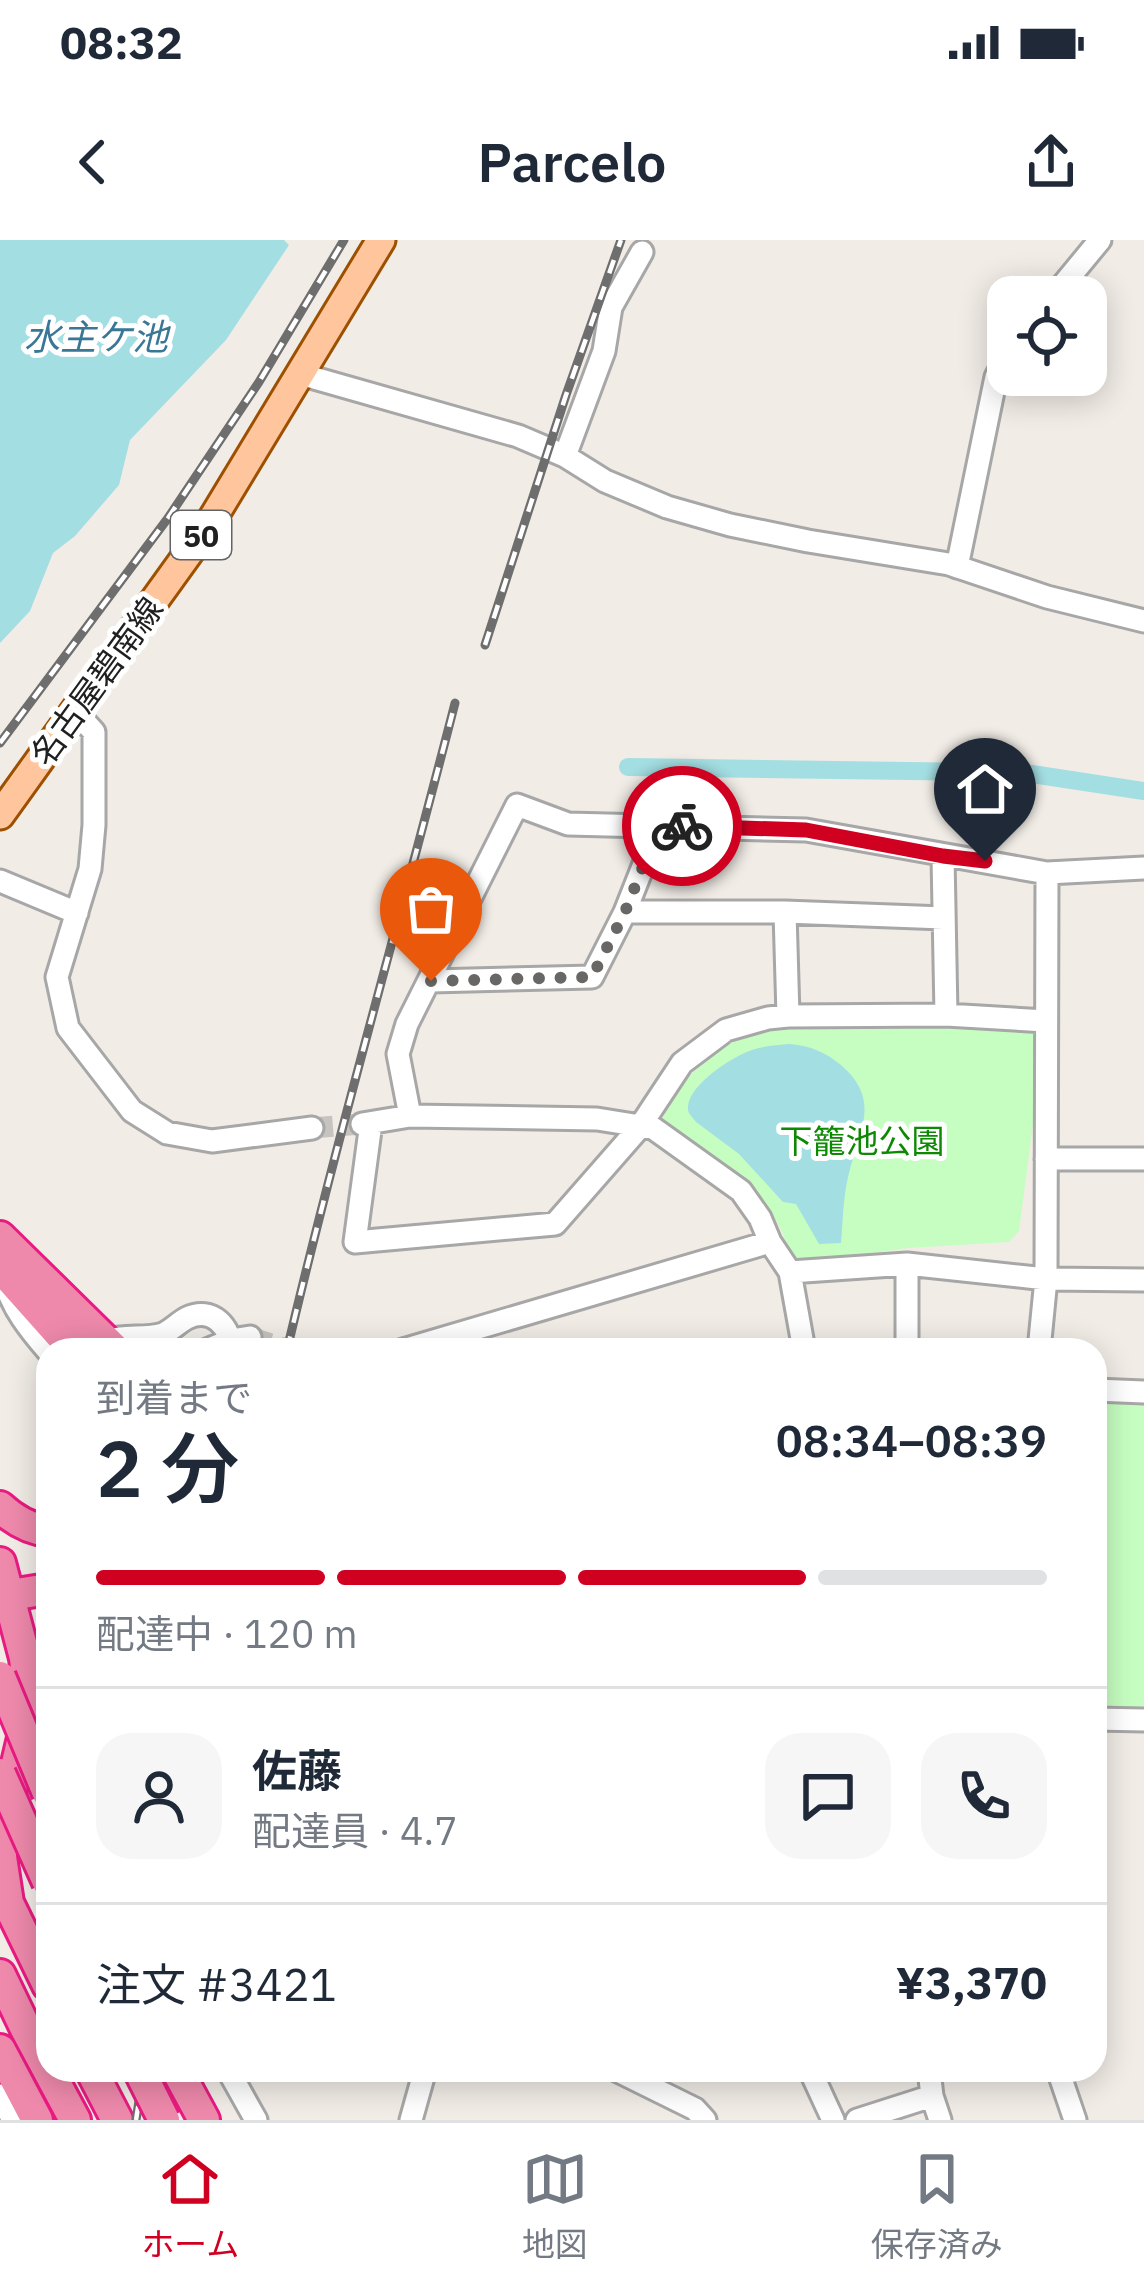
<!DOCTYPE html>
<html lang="ja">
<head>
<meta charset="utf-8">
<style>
  body { margin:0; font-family:"IBM Plex Sans","Noto Sans JP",sans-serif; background:#f6f6f7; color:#1f2937; height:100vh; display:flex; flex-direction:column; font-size:45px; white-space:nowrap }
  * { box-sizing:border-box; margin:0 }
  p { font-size:39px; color:#747a83 }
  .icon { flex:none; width:66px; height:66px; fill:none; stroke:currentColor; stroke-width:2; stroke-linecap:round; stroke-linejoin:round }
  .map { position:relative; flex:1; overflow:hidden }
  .drawer { position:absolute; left:36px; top:1098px; width:1071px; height:744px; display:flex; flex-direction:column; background:#fff; border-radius:36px; box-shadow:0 6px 30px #0003 }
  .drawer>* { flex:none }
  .tools { position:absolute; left:987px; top:36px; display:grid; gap:24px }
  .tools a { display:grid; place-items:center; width:120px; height:120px; border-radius:24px; background:#fff; box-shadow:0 6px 30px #0003; font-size:60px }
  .pin { position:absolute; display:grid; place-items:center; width:102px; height:102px; color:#fff; margin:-123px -51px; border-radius:50% 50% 50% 0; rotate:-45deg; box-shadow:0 0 12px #0007 }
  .pin .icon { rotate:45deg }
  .courier { position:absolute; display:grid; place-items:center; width:120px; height:120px; margin:-60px; border:9px solid #d00021; border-radius:50%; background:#fff; color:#222; box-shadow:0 3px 15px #0007 }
  .overview em { font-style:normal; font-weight:600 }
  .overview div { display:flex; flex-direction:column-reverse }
  .overview { display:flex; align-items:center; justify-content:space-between; height:204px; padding:0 60px }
  h1 { font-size:78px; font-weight:600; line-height:90px }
  .bar { display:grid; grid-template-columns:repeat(4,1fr); gap:18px 12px; align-content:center; height:144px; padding:0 60px }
  .bar i { height:15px; border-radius:9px; background:#e0e1e3 }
  .bar .on { background:#d00021 }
  .bar p { grid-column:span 4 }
  .line { display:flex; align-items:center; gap:30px; padding:0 60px; border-top:3px solid #e0e1e3 }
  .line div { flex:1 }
  .round { display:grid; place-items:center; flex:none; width:126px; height:126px; border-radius:36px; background:#f6f6f7 }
  .status { display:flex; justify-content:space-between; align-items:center; height:84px; padding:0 60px; background:#fff; direction:ltr }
  .status svg { height:33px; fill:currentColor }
  header { display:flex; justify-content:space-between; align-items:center; height:156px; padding:0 60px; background:#fff; font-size:54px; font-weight:600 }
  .menu { display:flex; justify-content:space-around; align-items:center; height:168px; border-top:3px solid #e0e1e3; background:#fff; font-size:33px; color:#747a83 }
  .menu a { display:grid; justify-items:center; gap:6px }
  .menu .on { color:#d00021 }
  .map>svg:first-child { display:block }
  .park { fill:#c6fec1 }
  .water { fill:#a3dee2 }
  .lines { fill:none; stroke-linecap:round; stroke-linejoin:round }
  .canal { stroke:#a3dee2; stroke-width:18 }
  .minor-tunnel { stroke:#c7c3be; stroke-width:21; stroke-dasharray:21 10; stroke-linecap:butt }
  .minor-casing { stroke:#a7a7a7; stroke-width:27 }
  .major-casing { stroke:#9c5000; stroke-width:33 }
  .highway-casing { stroke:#e91a82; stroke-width:36 }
  .minor { stroke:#fff; stroke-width:21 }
  .major { stroke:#ffc59d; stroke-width:27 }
  .highway { stroke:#ee89ab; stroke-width:30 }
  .rail-casing { stroke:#6e6e6e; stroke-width:9 }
  .rail { stroke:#fff; stroke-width:4.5; stroke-dasharray:14; stroke-linecap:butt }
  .highway-bridge-casing { stroke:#e91a82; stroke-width:36; stroke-linecap:butt }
  .highway-bridge { stroke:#ee89ab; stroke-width:30 }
  .done { stroke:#696765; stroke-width:12; stroke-dasharray:0 21.6 }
  .route { stroke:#d00021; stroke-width:15 }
  .labels { text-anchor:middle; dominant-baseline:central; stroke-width:10; stroke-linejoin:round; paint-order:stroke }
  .shield { fill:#fff; stroke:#636363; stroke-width:3 }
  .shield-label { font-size:30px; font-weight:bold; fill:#202020 }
  .street-label { font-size:33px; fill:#202020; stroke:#fff }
  .park-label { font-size:33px; fill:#0d8903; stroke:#fff }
  .water-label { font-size:36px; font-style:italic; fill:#3a7797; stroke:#fff }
</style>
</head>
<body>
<div class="status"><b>08:32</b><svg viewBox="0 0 49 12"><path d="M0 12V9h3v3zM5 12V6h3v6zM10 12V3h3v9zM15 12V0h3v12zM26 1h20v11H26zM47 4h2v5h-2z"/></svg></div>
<header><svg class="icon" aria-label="back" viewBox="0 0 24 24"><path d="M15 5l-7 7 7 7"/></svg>Parcelo<svg class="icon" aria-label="share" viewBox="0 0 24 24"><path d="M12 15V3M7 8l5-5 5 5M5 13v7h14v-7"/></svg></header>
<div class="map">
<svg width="1144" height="1880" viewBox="0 0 1144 1880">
  <rect width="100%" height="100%" fill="#f1ece6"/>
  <!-- park -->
  <path class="park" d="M 786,786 L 1037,786 L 1045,793 L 1019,991 L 1009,1002 L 908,1008 L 819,1021 L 791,1018 C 776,954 716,914 662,883 C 664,870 672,860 680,849 C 705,812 743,793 786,786 Z
    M 1095,1150 L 1144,1152 L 1144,1480 L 1095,1479 Z"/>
  <!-- water -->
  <path class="water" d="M 0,0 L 284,0 L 289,5 L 226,100 L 130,200 L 119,245 L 75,296 L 53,313 L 30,371 L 0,403 Z
    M 790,804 C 811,806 825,812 841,825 C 883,861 858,893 848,937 C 843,958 843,982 841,1003 L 819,1004 L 796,964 L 783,962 L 739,914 L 696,882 C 692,876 687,874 688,866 C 690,844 733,816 752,810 C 764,806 777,805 790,804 Z"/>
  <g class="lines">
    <!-- canal -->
    <path class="canal" d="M 628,527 L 983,532 L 1032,534 L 1144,551"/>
    <!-- minor-tunnel -->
    <path class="minor-tunnel" d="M 312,888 L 361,884
      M 250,1097 L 289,1110"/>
    <!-- minor casing -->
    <g class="minor-casing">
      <path id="minor" d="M 1053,57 L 1100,0
        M 300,134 L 518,196 L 565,216 L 605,241 L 667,267 L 730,285 L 808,301 L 949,324 L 1047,357 L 1144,381
        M 565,216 L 604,111 L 611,67 L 642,12
        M 957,327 L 996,137 L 1008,114
        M 75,471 L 94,492 L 94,585 L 90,629 L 57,737 L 68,788 L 132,871 L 167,893 L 212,901 L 312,888
        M 943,616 L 946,775
        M 0,641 L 77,673
        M 625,672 L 785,672 L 944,678
        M 785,672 L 788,776
        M 431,741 L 592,737 L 625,672 L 659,586
        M 410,876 L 398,814 L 407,784 L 517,565 L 568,584 L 806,590 L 1047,633 L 1144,628
        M 371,883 L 355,1002 L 555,984 L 639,888 L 682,823 L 726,790 L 768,778 L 788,776 L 946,775 L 1046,781
        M 362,884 L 410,876 L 597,879 L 653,888 L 741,951 L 760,978 L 770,1002 L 790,1032 L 804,1110
        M 1046,919 L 1144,919
        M 907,1024 L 907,1110
        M 790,1032 L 907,1024 L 1046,1039 L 1144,1040
        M 5,1041 C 12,1068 30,1090 48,1111
        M 107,1101 C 125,1094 145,1100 163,1094 C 172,1090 179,1082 187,1078 C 212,1066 231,1087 231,1110
        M 207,1110 L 231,1100 L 250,1097
        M 403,1110 L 770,1002
        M 1039,1110 L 1046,1039 L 1047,633
        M 1095,1150 L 1144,1152
        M 1095,1479 L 1144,1480
        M 228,1830 L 256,1880
        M 616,1830 L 695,1869 L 705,1880
        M 810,1830 L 833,1880
        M 929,1830 L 932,1856 L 940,1880
        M 1058,1830 L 1075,1880
        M 0,1855 L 13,1880
        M 411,1880 L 425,1830
        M 857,1880 L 932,1856"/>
    </g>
    <!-- major casing -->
    <g class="major-casing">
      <path id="major" d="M 0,575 L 208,286 L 381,0"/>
    </g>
    <!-- highway casing -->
    <g class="highway-casing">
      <path id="highway" d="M 0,997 L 115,1110
        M 0,1027 L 74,1110
        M 0,1267 C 14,1280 29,1289 48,1291
        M 0,1323 L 25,1418 L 29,1453 L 26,1485 L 1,1592 L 1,1617 L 8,1663 L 48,1745
        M 23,1353 L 48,1349
        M 0,1735 L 26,1789 L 75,1880
        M 0,1810 L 37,1880
        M 91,1830 L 117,1880
        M 177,1830 L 204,1880"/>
    </g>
    <!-- minor -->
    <use href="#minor" class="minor"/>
    <!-- major -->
    <use href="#major" class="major"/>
    <!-- highway -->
    <use href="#highway" class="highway"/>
    <!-- rail casing -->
    <g class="rail-casing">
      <path id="rail" d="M 485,405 L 566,155 L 621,0
        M 0,503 L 168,278 L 259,142 L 344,0
        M 287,1110 C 338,893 400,679 455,463
        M 136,1880 L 144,1830"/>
    </g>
    <!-- rail -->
    <use href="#rail" class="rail"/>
    <!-- highway-bridge casing -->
    <g class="highway-bridge-casing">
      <path id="highway-bridge" d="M 0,1437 L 48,1553
        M 0,1534 L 48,1642
        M 139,1830 L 164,1880"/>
    </g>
    <!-- highway-bridge -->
    <use href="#highway-bridge" class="highway-bridge"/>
  </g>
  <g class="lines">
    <!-- done -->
    <path class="done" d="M 431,741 L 592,737 L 625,672 L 659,586 L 682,586"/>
    <!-- route -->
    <path class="route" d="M 682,586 L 806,590 L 943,616 L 985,621"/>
  </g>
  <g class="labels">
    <!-- shield labels -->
    <rect class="shield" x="171" y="271" width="60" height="48" rx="9"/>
    <g class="shield-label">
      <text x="201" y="295">50</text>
    </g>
    <!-- street labels -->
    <g class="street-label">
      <text transform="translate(96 441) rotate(-54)">名古屋碧南線</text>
    </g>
    <!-- park labels -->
    <g class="park-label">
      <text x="862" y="900">下籠池公園</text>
    </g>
    <!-- water labels -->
    <g class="water-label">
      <text x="96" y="96">水主ケ池</text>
    </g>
  </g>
</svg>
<div class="tools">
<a><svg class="icon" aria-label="locate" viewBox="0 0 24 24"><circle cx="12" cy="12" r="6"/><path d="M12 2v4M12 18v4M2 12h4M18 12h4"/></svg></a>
</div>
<div class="pin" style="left:431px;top:741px;background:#ea580c"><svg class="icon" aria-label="bag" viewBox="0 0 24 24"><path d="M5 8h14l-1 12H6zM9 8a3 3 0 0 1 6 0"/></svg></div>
<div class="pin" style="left:985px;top:621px;background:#1f2937"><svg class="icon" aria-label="home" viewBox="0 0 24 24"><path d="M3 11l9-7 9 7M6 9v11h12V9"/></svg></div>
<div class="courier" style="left:682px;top:586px"><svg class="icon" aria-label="bike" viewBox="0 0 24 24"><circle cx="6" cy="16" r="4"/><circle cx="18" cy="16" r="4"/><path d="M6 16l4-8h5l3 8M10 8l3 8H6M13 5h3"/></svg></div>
<section class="drawer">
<div class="overview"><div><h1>2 分</h1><p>到着まで</p></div><em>08:34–08:39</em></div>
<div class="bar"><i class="on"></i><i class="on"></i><i class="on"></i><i></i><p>配達中 · 120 m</p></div>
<div class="line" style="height:216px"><a class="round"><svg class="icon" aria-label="person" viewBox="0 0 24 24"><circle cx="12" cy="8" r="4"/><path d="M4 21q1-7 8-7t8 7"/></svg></a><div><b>佐藤</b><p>配達員 · 4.7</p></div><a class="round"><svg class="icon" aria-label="chat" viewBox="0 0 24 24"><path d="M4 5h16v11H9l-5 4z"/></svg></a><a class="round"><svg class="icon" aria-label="phone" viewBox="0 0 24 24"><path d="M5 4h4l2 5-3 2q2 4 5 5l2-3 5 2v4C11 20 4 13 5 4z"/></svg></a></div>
<div class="line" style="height:156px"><div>注文 #3421</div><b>¥3,370</b></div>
</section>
</div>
<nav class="menu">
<a class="on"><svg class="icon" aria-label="home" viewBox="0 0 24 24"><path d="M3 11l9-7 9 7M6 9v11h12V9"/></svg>ホーム</a>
<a><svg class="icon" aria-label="map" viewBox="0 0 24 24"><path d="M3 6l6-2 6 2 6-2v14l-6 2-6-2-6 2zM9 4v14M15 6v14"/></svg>地図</a>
<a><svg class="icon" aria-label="saved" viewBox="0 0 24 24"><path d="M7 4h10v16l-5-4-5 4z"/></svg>保存済み</a>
</nav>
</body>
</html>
